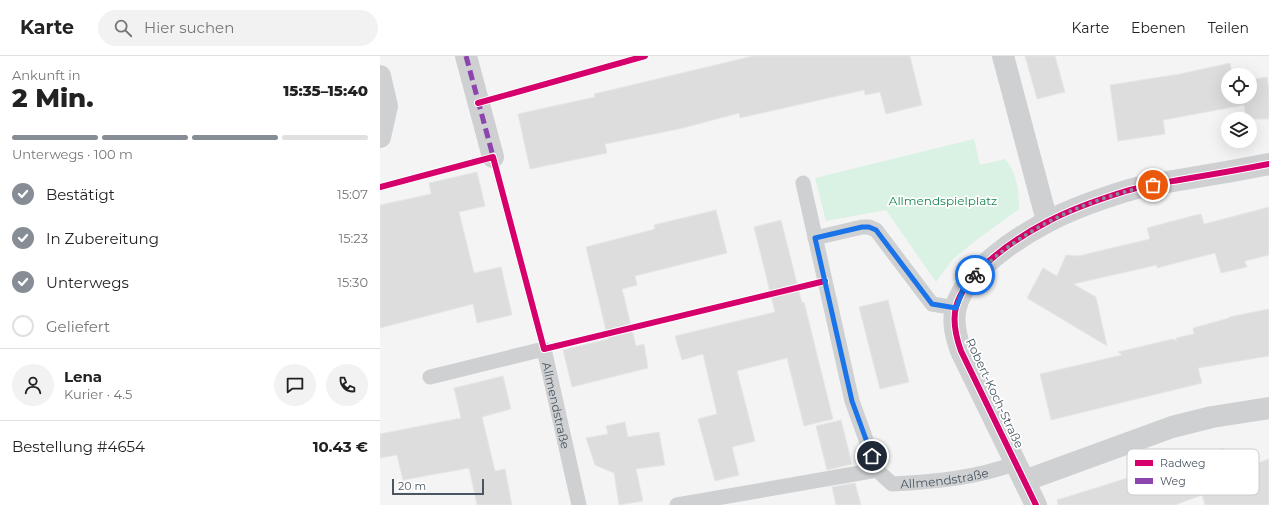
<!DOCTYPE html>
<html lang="de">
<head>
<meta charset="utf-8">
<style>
  body { margin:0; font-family:Montserrat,sans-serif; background:#f2f2f2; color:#222; height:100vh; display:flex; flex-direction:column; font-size:15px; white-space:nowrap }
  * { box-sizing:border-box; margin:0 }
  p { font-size:13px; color:#767676 }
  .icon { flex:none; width:22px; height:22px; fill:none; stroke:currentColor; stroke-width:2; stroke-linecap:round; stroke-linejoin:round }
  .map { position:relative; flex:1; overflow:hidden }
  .drawer { display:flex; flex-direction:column; background:#fff; width:380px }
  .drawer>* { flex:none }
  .tools { position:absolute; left:841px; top:12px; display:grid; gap:8px }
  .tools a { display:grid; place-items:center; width:36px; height:36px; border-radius:50%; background:#fff; box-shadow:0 4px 16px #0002; font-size:20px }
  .scale { position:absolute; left:12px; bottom:10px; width:92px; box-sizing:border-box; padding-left:4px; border:2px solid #4a5661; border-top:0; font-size:11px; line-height:14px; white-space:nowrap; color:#4a5661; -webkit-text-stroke:3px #fff; paint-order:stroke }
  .pin { position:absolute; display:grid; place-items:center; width:34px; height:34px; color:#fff; margin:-17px; border:2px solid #fff; border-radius:50%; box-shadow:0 1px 4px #0007 }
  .courier { position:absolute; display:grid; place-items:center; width:40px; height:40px; margin:-20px; border:3px solid #1a73e8; border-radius:50%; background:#fff; color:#222; box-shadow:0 1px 5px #0007 }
  .head em { font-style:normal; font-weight:800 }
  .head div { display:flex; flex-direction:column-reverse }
  .head { display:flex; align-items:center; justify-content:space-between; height:68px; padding:0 12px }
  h1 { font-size:26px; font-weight:800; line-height:30px }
  .bar { display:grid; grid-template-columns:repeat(4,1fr); gap:6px 4px; align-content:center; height:48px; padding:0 12px }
  .bar i { height:5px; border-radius:3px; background:#e0e0e0 }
  .bar .current { background:#868d94 }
  .bar p { grid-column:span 4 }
  .line { display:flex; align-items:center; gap:10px; padding:0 12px; border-top:1px solid #e0e0e0 }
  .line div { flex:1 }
  .round { display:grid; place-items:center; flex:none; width:42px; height:42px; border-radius:21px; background:#f2f2f2 }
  ol { padding:0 12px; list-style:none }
  li { display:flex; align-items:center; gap:12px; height:44px }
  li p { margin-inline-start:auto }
  li .icon { padding:4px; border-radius:50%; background:#868d94; color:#fff; stroke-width:4 }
  li:last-child { color:#767676 }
  li i { width:22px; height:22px; border:2px solid #e0e0e0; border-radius:50% }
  header { display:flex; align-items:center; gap:24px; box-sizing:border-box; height:56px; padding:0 20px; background:#fff; border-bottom:1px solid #e0e0e0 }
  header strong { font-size:19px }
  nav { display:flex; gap:22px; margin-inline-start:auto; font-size:14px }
  .search { width:280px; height:36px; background:#f2f2f2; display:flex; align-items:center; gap:10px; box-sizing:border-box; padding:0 14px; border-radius:22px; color:#767676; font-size:15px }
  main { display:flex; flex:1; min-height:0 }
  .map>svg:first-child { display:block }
  .green { fill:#d9f2e3 }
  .building { fill:#ddddde; stroke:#e5e6e7 }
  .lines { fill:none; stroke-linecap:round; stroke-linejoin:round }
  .service { stroke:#ced0d2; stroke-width:15 }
  .minor { stroke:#ced0d2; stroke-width:22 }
  .quiet { stroke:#8e44ad; stroke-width:5; stroke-dasharray:10 5; stroke-linecap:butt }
  .cycleway-casing { stroke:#fff; stroke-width:8 }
  .cycleway { stroke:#d6006c; stroke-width:6 }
  .done { stroke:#868d94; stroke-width:4; stroke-dasharray:0 7.2 }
  .route { stroke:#1a73e8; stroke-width:5 }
  .labels { text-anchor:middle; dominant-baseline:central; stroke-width:3.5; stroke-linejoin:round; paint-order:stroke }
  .park-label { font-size:12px; fill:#17864f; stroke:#fff }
  .street-label { font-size:12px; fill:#4a5661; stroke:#fff }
  .key { fill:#fff; stroke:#c9ccd0; stroke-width:1 }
  .key-label { font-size:11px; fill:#4a5661 }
</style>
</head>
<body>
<header>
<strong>Karte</strong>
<div class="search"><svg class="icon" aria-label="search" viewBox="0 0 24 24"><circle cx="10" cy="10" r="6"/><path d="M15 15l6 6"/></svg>Hier suchen</div>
<nav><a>Karte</a><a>Ebenen</a><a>Teilen</a></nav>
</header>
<main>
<section class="drawer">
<div class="head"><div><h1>2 Min.</h1><p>Ankunft in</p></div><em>15:35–15:40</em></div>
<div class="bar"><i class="current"></i><i class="current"></i><i class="current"></i><i></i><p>Unterwegs · 100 m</p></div>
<ol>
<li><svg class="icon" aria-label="check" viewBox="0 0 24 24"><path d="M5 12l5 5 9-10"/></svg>Bestätigt<p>15:07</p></li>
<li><svg class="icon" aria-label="check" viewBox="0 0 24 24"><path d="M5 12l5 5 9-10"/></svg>In Zubereitung<p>15:23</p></li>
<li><svg class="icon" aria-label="check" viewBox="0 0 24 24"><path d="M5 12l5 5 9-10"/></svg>Unterwegs<p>15:30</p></li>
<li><i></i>Geliefert</li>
</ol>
<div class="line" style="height:72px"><a class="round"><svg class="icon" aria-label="person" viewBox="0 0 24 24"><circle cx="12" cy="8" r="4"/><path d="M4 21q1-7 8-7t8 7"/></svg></a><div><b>Lena</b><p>Kurier · 4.5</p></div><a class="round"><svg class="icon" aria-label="chat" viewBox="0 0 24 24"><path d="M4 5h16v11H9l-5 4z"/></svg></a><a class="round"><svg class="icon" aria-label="phone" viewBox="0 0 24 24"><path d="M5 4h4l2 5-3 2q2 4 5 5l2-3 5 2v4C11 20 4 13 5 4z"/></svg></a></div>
<div class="line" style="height:52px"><div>Bestellung #4654</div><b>10.43 €</b></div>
</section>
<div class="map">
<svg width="889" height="449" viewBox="0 0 889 449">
  <rect width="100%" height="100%" fill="#f4f4f4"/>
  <!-- green -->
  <path class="green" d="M 594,83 L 600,109 L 625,103 C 637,118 639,133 639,153 L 599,182 L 573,203 L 556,226 L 506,154 L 446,165 L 435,122 Z"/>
  <!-- building -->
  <path class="building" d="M 373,0 L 530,0 L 542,49 L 506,58 L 500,36 L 485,39 L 484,34 L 360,62 L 359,57 L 303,72 L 225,88 L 227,97 L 150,113 L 138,58 L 215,41 L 214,38 Z
    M 645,0 L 675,0 L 685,36 L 657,43 Z
    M 850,7 L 852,19 L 848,19 L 848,41 L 870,41 L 870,24 L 887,21 L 889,34 L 889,63 L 866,63 L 864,49 L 783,64 L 785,78 L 738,85 L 730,29 L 800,18 Z
    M 97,116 L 105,150 L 79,156 L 94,217 L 121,211 L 132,259 L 97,267 L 93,248 L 0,272 L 0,149 L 51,138 L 49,127 Z
    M 889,151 L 889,199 L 865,205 L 867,211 L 841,217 L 835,197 L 777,212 L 777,209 L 693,228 L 716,241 L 727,290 L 647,242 L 663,212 L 677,220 L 686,199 L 698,200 L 770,183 L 767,172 L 812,160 L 821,158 L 824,168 Z
    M 336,154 L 347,197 L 255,220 L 257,229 L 242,233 L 256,290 L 264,288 L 268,312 L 192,331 L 183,294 L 228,283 L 206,191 L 275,173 L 274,169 Z
    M 401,164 L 422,247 L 424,246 L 453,363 L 424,370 L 407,302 L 357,315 L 375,385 L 352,391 L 359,419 L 335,425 L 318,363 L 337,358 L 323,298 L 302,304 L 295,280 L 395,256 L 374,171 Z
    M 508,244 L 529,326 L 500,333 L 479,251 Z
    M 889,253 L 889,300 L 818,312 L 822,327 L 671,364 L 660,318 L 742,299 L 738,296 L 793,283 L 797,285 L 796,282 L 814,278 L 813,272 L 849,262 L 849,261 Z
    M 123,320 L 131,353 L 102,361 L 115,415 L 125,413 L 132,449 L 97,449 L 89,412 L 23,424 L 17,399 L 0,402 L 0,378 L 81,362 L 74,332 Z
    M 461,364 L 472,408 L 447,414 L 436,370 Z
    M 245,366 L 248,381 L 279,376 L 285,409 L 256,413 L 263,445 L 239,449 L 234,417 L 215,409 L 206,382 L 228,378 L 226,370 Z
    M 844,392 L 852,416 L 889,403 L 889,449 L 825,449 L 822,439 L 795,449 L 678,449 L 677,444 Z
    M 475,427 L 481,449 L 456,449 L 452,431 Z"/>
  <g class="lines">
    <!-- service -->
    <g class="service">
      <path id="s1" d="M 423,127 L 472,345 L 497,414 L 512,428 C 553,426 597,422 636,407"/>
      <path d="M 435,182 L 482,171 L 489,171 L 496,174 L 552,248 L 576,252"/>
      <path id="s2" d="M 50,321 L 164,293 L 199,449"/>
      <path d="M 297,449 L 497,414"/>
    </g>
    <!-- minor -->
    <path class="minor" d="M 86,0 L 113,101
      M 623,0 L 667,165
      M 0,20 L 7,50 L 0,81
      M 644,425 L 792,371 L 832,361 L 889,352
      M 656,449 L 581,295 C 576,281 572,266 576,251 C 585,216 636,182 667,166 C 691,153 720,143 746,135 C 763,130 782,127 799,124 C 829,119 859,114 889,108"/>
    <!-- quiet -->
    <path class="quiet" d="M 86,0 L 114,104"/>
    <!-- cycleway casing -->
    <g class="cycleway-casing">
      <path id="cycleway" d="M 98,47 L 265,0
        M 0,131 L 113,101 L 164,293 L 445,225
        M 656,449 L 581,295 C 576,281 572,266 576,251 C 585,216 636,182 667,166 C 691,153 720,143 746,135 C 763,130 782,127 799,124 C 829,119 859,114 889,108"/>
    </g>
    <!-- cycleway -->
    <use href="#cycleway" class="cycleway"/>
  </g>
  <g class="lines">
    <!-- done -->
    <path class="done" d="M 595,219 C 644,171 707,143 773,129"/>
    <!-- route -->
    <path class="route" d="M 492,400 L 472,345 L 435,182 L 482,171 L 489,171 L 496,174 L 552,248 L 576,252 L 584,231 L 595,219"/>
  </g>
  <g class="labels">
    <!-- park labels -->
    <g class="park-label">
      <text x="563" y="144">Allmendspielplatz</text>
    </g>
    <!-- street labels -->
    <g class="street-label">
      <text transform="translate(615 337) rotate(65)">Robert-Koch-Straße</text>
      <text stroke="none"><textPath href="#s2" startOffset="175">Allmendstraße</textPath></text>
      <text stroke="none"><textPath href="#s1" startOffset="370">Allmendstraße</textPath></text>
    </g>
  </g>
  <!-- legend -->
  <rect x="747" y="393" width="132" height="46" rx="6" class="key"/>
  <rect x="755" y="404" width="18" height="6" fill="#d6006c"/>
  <rect x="755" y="422" width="18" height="6" fill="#8e44ad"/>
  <g class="key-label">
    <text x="780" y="411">Radweg</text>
    <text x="780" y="429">Weg</text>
  </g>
</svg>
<div class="tools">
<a><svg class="icon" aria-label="locate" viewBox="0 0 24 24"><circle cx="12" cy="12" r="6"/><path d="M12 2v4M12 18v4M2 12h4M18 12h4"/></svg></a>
<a><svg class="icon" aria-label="layers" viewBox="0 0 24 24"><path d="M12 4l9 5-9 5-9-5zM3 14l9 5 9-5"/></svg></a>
</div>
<div class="scale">20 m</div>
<div class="pin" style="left:773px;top:129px;background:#ea580c"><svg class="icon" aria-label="bag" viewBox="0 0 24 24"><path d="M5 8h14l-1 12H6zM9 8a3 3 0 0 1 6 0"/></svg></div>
<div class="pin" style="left:492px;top:400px;background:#1f2937"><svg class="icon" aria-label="home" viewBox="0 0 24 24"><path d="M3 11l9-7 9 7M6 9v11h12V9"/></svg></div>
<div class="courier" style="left:595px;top:219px"><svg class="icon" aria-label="bike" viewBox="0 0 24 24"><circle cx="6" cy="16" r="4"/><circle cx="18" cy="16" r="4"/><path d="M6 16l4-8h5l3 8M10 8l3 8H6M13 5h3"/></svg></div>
</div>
</main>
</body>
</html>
